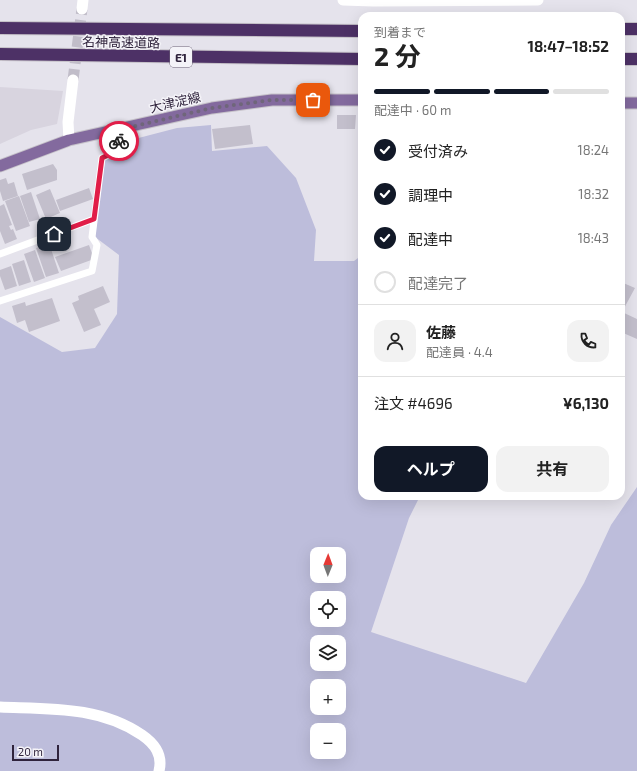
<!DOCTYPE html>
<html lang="ja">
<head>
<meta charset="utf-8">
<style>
  body { margin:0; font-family:"Exo 2","Noto Sans JP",sans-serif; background:#f2f2f2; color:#222; height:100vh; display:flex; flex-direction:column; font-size:15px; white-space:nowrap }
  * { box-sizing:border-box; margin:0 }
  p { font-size:13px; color:#767676 }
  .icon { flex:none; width:22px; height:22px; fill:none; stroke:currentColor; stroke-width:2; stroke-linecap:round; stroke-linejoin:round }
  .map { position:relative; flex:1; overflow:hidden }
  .drawer { position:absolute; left:358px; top:12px; width:267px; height:488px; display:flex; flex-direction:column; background:#fff; border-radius:12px; box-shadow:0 4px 16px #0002 }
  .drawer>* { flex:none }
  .needle { width:26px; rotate:1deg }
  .controls { position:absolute; left:310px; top:547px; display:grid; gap:8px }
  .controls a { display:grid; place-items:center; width:36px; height:36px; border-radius:8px; background:#fff; box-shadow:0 4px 16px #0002; font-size:20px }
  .scale { position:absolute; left:12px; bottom:10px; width:47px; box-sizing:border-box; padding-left:4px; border:2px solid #2f233c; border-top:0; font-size:11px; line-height:14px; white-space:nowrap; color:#2f233c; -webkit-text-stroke:3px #f4f3f8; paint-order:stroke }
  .pin { position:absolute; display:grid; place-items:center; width:34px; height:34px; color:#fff; margin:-17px; border-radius:8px; box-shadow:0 2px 6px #0006 }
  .courier { position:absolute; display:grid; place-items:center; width:40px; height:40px; margin:-20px; border:3px solid #e11d48; border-radius:50%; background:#fff; color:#222; box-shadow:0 1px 5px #0007 }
  .overview em { font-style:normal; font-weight:700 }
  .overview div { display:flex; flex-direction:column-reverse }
  .overview { display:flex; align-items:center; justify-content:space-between; height:68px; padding:0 16px }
  h1 { font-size:26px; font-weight:700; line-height:30px }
  .bar { display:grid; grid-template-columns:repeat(4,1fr); gap:6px 4px; align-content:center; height:48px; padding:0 16px }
  .bar i { height:5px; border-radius:3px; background:#e0e0e0 }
  .bar .active { background:#111827 }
  .bar p { grid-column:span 4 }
  .line { display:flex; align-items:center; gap:10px; padding:0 16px; border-top:1px solid #e0e0e0 }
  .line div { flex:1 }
  .round { display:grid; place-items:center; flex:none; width:42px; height:42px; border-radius:12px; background:#f2f2f2 }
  ol { padding:0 16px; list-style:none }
  li { display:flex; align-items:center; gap:12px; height:44px }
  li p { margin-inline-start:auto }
  li .icon { padding:4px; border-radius:50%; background:#111827; color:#fff; stroke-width:4 }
  li:last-child { color:#767676 }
  li i { width:22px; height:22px; border:2px solid #e0e0e0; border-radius:50% }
  .primary-button { display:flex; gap:8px; margin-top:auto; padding:8px 16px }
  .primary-button a { flex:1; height:46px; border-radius:12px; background:#111827; color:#fff; font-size:16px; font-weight:700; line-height:46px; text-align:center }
  .primary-button a+a { background:#f2f2f2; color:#222 }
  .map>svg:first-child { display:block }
  .built { fill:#d8d4df }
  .green { fill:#bdbddb; fill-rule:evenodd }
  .building { fill:#c3bfcc }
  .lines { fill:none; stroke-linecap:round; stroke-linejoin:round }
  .minor-tunnel { stroke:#c1bdc9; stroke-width:11; stroke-dasharray:11 5.5; stroke-linecap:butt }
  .primary-casing { stroke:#c5c1c8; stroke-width:13 }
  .motorway-casing { stroke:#c5c1c8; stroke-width:14 }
  .service { stroke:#fff; stroke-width:7 }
  .minor { stroke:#fff; stroke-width:11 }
  .primary { stroke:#836a9e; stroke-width:11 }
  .motorway { stroke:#4d3166; stroke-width:12 }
  .done { stroke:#6f667a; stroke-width:4; stroke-dasharray:0 7.2 }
  .route { stroke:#e11d48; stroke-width:5 }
  .labels { text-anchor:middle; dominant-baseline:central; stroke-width:3; stroke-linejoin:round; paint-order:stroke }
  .shield { fill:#f4f3f8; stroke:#6a6174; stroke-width:1 }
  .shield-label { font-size:12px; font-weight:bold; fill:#2f233c }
  .street-label { font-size:13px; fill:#2f233c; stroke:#f4f3f8 }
</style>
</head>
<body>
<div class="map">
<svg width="637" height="771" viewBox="0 0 637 771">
  <rect width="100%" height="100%" fill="#e5e3ec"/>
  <!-- built -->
  <path class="built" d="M 0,87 L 63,91 L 57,124 L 31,130 L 0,144 Z"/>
  <!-- green -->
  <path class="green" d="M 211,125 L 212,151 L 267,146 L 296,178 L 316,230 L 314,261 L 354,261 L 362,255 L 362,496 L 420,496 L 409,518 L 371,632 L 526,683 L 584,583 L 611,525 L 637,487 L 637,771 L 0,771 L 0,317 L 62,352 L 95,348 L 117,314 L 119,255 L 95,237 L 105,160 L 121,151 L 127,141 L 177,128 ZM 317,554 L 339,554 L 339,576 L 317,576 ZM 317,598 L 339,598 L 339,620 L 317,620 ZM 317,642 L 339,642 L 339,664 L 317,664 ZM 317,686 L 339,686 L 339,708 L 317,708 ZM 317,730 L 339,730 L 339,752 L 317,752 Z"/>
  <!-- building -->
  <path class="building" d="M 337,115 L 356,115 L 355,129 L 337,129 Z
    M 250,125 L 253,144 L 215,149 L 212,129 Z
    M 53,164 L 57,170 L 57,180 L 27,190 L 22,174 Z
    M 6,178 L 8,184 L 14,182 L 18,196 L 3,201 L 0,191 L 0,180 Z
    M 89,188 L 93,199 L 60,211 L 56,200 Z
    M 50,189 L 60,213 L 46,219 L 36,195 Z
    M 31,192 L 40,219 L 29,222 L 20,196 Z
    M 19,196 L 30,226 L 16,231 L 5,201 Z
    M 4,204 L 12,225 L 9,226 L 11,230 L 13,229 L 17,239 L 5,244 L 0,231 L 0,206 Z
    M 49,243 L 59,273 L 46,277 L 36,248 Z
    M 89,245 L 94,259 L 61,271 L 55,257 Z
    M 35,250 L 45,278 L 34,282 L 24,254 Z
    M 24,260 L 31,282 L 19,286 L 12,264 Z
    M 11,266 L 17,286 L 5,290 L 0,276 L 0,270 Z
    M 621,282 L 635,288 L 622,312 L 637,319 L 637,339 L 621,332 Z
    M 103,286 L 110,302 L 94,309 L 101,325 L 84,332 L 72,303 L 79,300 L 78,296 Z
    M 52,298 L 60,321 L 29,332 L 25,320 L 17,323 L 12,306 L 25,302 L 26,306 Z"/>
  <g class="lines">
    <!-- minor-tunnel -->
    <path class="minor-tunnel" d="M 73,80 L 82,9"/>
    <!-- primary casing -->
    <g class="primary-casing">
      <path id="primary" d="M 621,103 L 637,103
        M 0,166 L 69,140 L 212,108 L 272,100 L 362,100"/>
    </g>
    <!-- motorway casing -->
    <g class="motorway-casing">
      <path id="motorway" d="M 0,28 L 362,31
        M 621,29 L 637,29
        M 0,54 L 362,59
        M 621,59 L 637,59"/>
    </g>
    <!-- service -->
    <path class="service" d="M 0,254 L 94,219
      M 0,301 L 92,271 L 97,245 L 92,237 L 102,158 L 120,149 L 118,130"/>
    <!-- minor -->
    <path class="minor" d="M 343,0 L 373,1 L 538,0
      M 82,9 L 83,0
      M 69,140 L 68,122 L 73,80
      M 0,707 C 49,709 100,706 142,735 C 155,744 163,755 159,771"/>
    <!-- primary -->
    <use href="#primary" class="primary"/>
    <!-- motorway -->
    <use href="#motorway" class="motorway"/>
  </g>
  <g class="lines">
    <!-- done -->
    <path class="done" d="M 119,141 L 118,130 L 212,108 L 272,100 L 313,100"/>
    <!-- route -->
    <path class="route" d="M 54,234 L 94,219 L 102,158 L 120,149 L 119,141"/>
  </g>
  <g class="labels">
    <!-- shield labels -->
    <rect class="shield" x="170" y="47" width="22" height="20" rx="3"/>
    <g class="shield-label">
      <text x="181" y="57">E1</text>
    </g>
    <!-- street labels -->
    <g class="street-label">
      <text transform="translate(121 42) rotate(1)">名神高速道路</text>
      <text transform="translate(175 102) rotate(-13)">大津淀線</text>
    </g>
  </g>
</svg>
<div class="controls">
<a><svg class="needle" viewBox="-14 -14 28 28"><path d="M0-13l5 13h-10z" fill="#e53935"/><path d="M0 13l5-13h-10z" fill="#767676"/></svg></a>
<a><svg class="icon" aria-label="locate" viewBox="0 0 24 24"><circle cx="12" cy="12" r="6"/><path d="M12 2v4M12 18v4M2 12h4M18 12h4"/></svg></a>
<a><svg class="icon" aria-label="layers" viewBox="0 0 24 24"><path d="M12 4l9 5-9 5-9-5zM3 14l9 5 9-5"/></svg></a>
<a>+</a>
<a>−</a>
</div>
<div class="scale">20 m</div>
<div class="pin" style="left:313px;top:100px;background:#ea580c"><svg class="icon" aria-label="bag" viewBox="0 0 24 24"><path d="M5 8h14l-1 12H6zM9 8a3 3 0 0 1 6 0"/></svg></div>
<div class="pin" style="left:54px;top:234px;background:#1f2937"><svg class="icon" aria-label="home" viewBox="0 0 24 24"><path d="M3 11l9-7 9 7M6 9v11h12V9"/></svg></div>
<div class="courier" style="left:119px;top:141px"><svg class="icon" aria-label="bike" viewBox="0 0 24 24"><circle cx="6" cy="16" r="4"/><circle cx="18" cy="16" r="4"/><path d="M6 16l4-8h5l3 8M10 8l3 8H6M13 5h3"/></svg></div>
<section class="drawer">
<div class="overview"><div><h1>2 分</h1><p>到着まで</p></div><em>18:47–18:52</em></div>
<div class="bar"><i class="active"></i><i class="active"></i><i class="active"></i><i></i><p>配達中 · 60 m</p></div>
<ol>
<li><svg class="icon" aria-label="check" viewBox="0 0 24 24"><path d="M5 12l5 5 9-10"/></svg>受付済み<p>18:24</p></li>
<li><svg class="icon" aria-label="check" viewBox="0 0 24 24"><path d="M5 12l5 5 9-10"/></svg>調理中<p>18:32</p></li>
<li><svg class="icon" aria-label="check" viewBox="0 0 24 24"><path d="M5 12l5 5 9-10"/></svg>配達中<p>18:43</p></li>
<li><i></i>配達完了</li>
</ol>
<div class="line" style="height:72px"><a class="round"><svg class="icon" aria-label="person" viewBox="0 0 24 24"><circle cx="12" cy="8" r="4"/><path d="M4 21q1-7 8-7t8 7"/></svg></a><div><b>佐藤</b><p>配達員 · 4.4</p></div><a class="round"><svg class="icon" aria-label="phone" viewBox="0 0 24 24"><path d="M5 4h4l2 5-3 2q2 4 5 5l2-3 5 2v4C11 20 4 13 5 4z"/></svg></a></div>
<div class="line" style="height:52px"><div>注文 #4696</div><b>¥6,130</b></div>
<div class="primary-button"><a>ヘルプ</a><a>共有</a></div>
</section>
</div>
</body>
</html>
